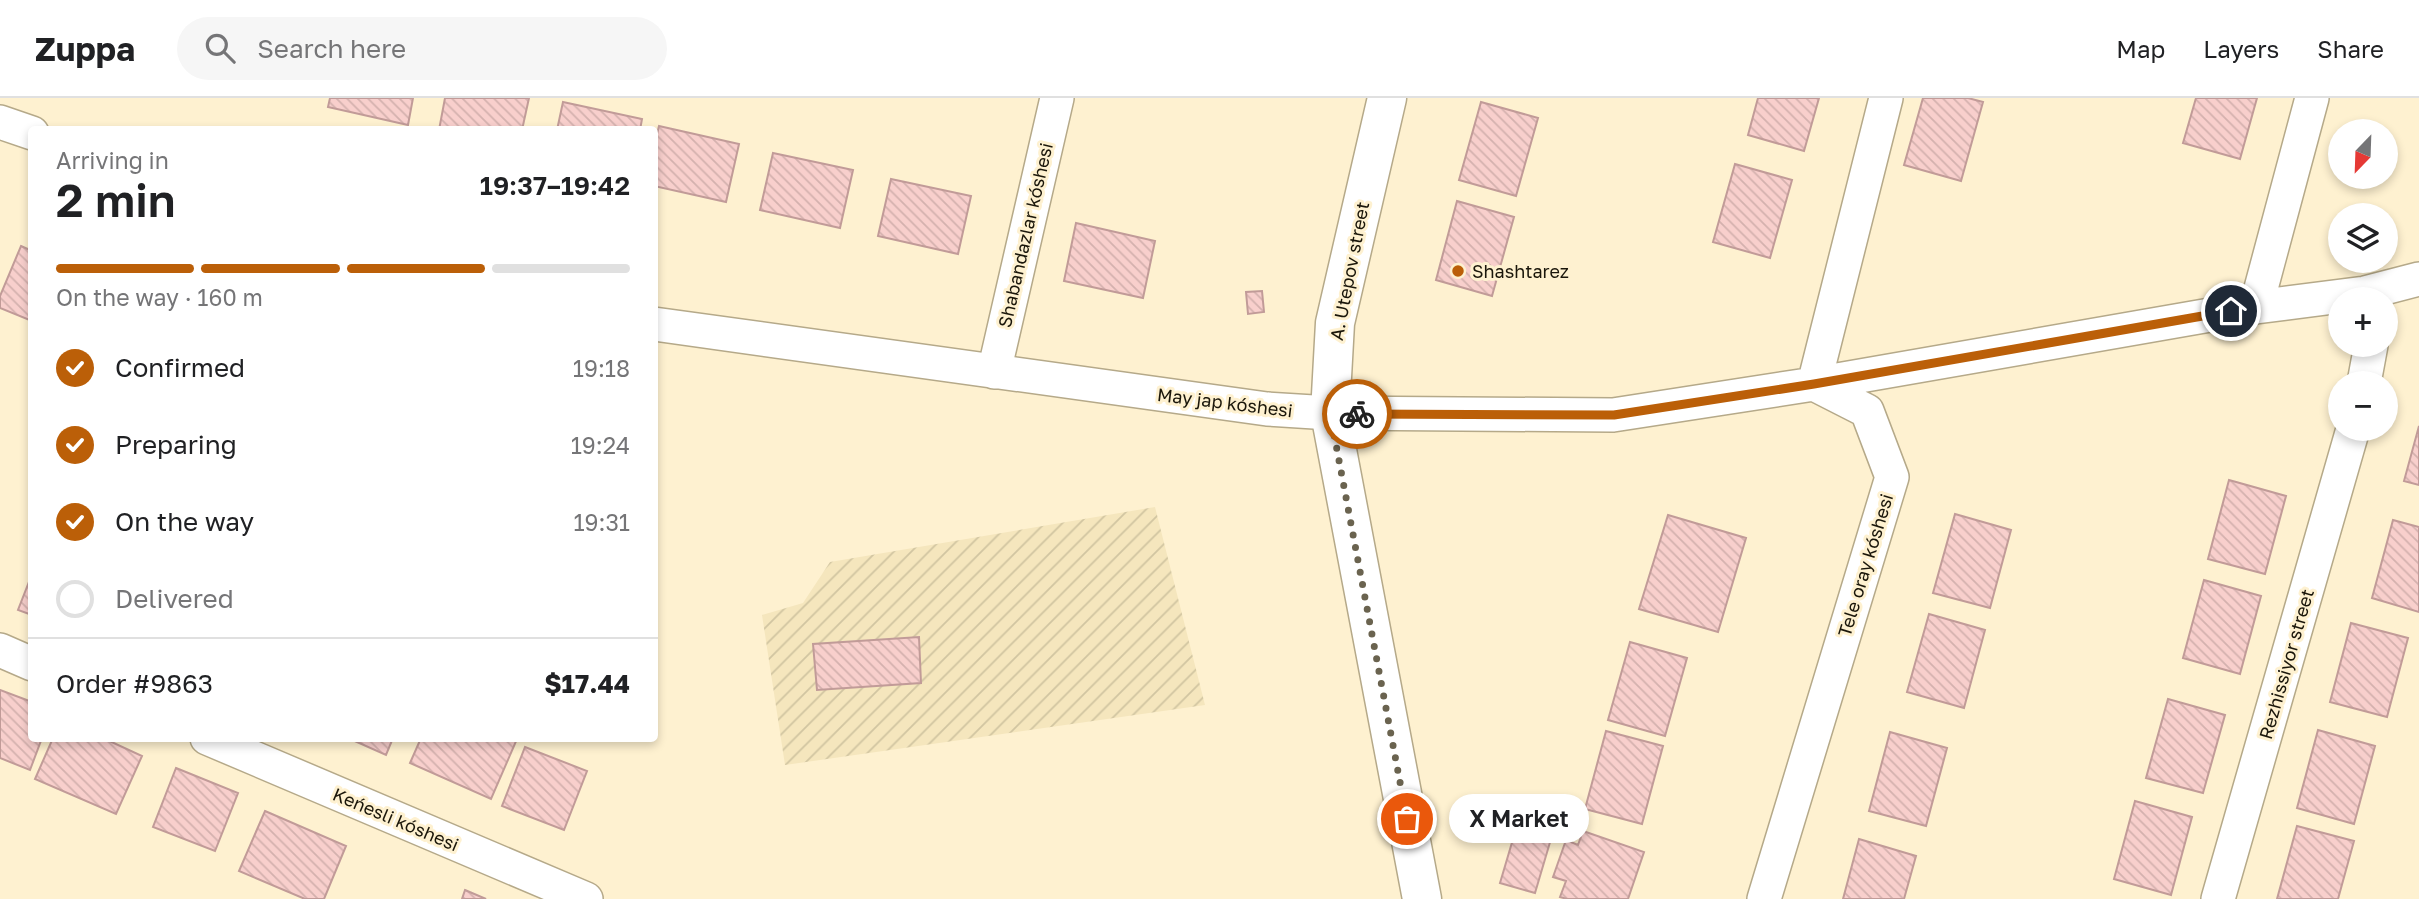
<!DOCTYPE html>
<html lang="en">
<head>
<meta charset="utf-8">
<style>
  body { margin:0; font-family:"Golos Text",sans-serif; background:#f6f6f6; color:#202124; height:100vh; display:flex; flex-direction:column; font-size:26px; white-space:nowrap }
  * { box-sizing:border-box; margin:0 }
  p { font-size:23px; color:#757577 }
  .icon { flex:none; width:38px; height:38px; fill:none; stroke:currentColor; stroke-width:2; stroke-linecap:round; stroke-linejoin:round }
  .map { position:relative; flex:1; overflow:hidden }
  .sheet { position:absolute; left:28px; top:28px; width:630px; height:616px; display:flex; flex-direction:column; background:#fff; border-radius:7px; box-shadow:0 4px 10px #0003 }
  .sheet>* { flex:none }
  .needle { width:46px; rotate:203deg }
  .buttons { position:absolute; left:2328px; top:21px; display:grid; gap:14px }
  .buttons a { display:grid; place-items:center; width:70px; height:70px; border-radius:50%; background:#fff; box-shadow:0 4px 10px #0003; font-size:35px }
  .pin { position:absolute; display:grid; place-items:center; width:60px; height:60px; color:#fff; margin:-30px; border:4px solid #fff; border-radius:50%; box-shadow:0 2px 7px #0007 }
  .courier { position:absolute; display:grid; place-items:center; width:70px; height:70px; margin:-35px; border:5px solid #bb5f08; border-radius:50%; background:#fff; color:#222; box-shadow:0 2px 9px #0007 }
  .bubble { position:absolute; height:49px; border-radius:24px; background:#fff; box-shadow:0 4px 10px #0003; font-size:23px; font-weight:600; line-height:49px; text-align:center }
  .overview em { font-style:normal; font-weight:600 }
  .overview div { display:flex; flex-direction:column-reverse }
  .overview { display:flex; align-items:center; justify-content:space-between; height:119px; padding:0 28px }
  h1 { font-size:46px; font-weight:600; line-height:52px }
  .bar { display:grid; grid-template-columns:repeat(4,1fr); gap:10px 7px; align-content:center; height:84px; padding:0 28px }
  .bar i { height:9px; border-radius:5px; background:#e0e0e0 }
  .bar .active { background:#bb5f08 }
  .bar p { grid-column:span 4 }
  .line { display:flex; align-items:center; gap:18px; padding:0 28px; border-top:2px solid #e0e0e0 }
  .line div { flex:1 }
  ol { padding:0 28px; list-style:none }
  li { display:flex; align-items:center; gap:21px; height:77px }
  li p { margin-inline-start:auto }
  li .icon { padding:7px; border-radius:50%; background:#bb5f08; color:#fff; stroke-width:4 }
  li:last-child { color:#757577 }
  li i { width:38px; height:38px; border:4px solid #e0e0e0; border-radius:50% }
  header { display:flex; align-items:center; gap:42px; box-sizing:border-box; height:98px; padding:0 35px; background:#fff; border-bottom:2px solid #e0e0e0 }
  header strong { font-size:33px }
  nav { display:flex; gap:38px; margin-inline-start:auto; font-size:24px }
  .search { width:490px; height:63px; background:#f6f6f6; display:flex; align-items:center; gap:18px; box-sizing:border-box; padding:0 24px; border-radius:38px; color:#757577; font-size:26px }
  .map>svg:first-child { display:block }
  .industrial { fill:url(#industrial-furrows) }
  .building { fill:url(#building-back-hatch); stroke:#c19b98; stroke-width:2 }
  .lines { fill:none; stroke-linecap:round; stroke-linejoin:round }
  .minor-casing { stroke:#b5a989; stroke-width:36 }
  .tertiary-casing { stroke:#b5a989; stroke-width:41 }
  .minor { stroke:#fff; stroke-width:33 }
  .tertiary { stroke:#fff; stroke-width:38 }
  .done { stroke:#6a634f; stroke-width:7; stroke-dasharray:0 12.6 }
  .route { stroke:#bb5f08; stroke-width:9 }
  .poi-dot { fill:#bb5f08; stroke:#fef1d0; stroke-width:2.5 }
  .labels { text-anchor:middle; dominant-baseline:central; stroke-width:6; stroke-linejoin:round; paint-order:stroke }
  .street-label { font-size:18px; fill:#1a160a; stroke:#fef1d0 }
  .poi-label { font-size:18px; fill:#1a160a; stroke:#fef1d0; text-anchor:start }
</style>
</head>
<body>
<header>
<strong>Zuppa</strong>
<div class="search"><svg class="icon" aria-label="search" viewBox="0 0 24 24"><circle cx="10" cy="10" r="6"/><path d="M15 15l6 6"/></svg>Search here</div>
<nav><a>Map</a><a>Layers</a><a>Share</a></nav>
</header>
<div class="map">
<svg width="2419" height="801" viewBox="0 0 2419 801">
  <defs>
    <pattern id="industrial-furrows" width="10" height="10" patternUnits="userSpaceOnUse" patternTransform="scale(1.75)"><rect width="10" height="10" fill="#f5e6bd"/><path d="M-1 1l2-2M0 10L10 0M9 11l2-2" fill="none" stroke="#d1c5a1"/></pattern>
    <pattern id="building-back-hatch" width="6" height="6" patternUnits="userSpaceOnUse" patternTransform="scale(1.75)"><rect width="6" height="6" fill="#f8cfcc"/><path d="M-1 5l2 2M0 0l6 6M5-1l2 2" fill="none" stroke="#d4b1ae"/></pattern>
  </defs>
  <rect width="100%" height="100%" fill="#fef1d0"/>
  <!-- industrial -->
  <path class="industrial" d="M 1155,409 L 1205,607 L 785,667 L 762,517 L 803,505 L 830,464 Z"/>
  <!-- building -->
  <path class="building" d="M 330,0 L 413,0 L 408,27 L 328,9 Z
    M 445,0 L 529,0 L 522,32 L 439,32 Z
    M 1758,0 L 1819,0 L 1804,53 L 1748,37 Z
    M 1923,0 L 1968,0 L 1983,4 L 1961,83 L 1904,67 Z
    M 2196,0 L 2257,0 L 2240,61 L 2183,45 Z
    M 563,4 L 642,21 L 640,32 L 557,32 Z
    M 1481,4 L 1538,20 L 1516,98 L 1459,82 Z
    M 659,28 L 739,46 L 726,104 L 654,88 L 654,49 Z
    M 773,55 L 853,72 L 840,130 L 760,112 Z
    M 1735,66 L 1792,82 L 1770,160 L 1713,144 Z
    M 891,81 L 971,98 L 958,156 L 878,138 Z
    M 1457,103 L 1514,119 L 1492,198 L 1436,182 Z
    M 1076,125 L 1155,143 L 1143,200 L 1064,183 Z
    M 21,148 L 32,153 L 32,223 L 0,210 L 0,198 Z
    M 1262,193 L 1264,214 L 1248,216 L 1246,194 Z
    M 2419,328 L 2419,387 L 2404,383 Z
    M 2229,382 L 2286,398 L 2265,476 L 2208,461 Z
    M 1955,416 L 2011,432 L 1990,510 L 1933,495 Z
    M 1668,417 L 1746,440 L 1718,534 L 1639,511 Z
    M 2393,422 L 2419,429 L 2419,514 L 2372,500 Z
    M 32,476 L 32,517 L 18,512 Z
    M 2204,482 L 2261,498 L 2240,576 L 2183,560 Z
    M 1929,516 L 1985,532 L 1964,610 L 1907,594 Z
    M 2351,525 L 2408,540 L 2387,619 L 2330,604 Z
    M 919,539 L 921,585 L 817,592 L 813,546 Z
    M 1630,544 L 1687,560 L 1665,638 L 1608,622 Z
    M 0,592 L 32,604 L 32,640 L 42,640 L 30,672 L 0,660 Z
    M 2168,601 L 2225,617 L 2203,695 L 2146,680 Z
    M 2318,632 L 2375,648 L 2354,726 L 2297,710 Z
    M 1606,633 L 1663,648 L 1642,726 L 1585,711 Z
    M 1890,634 L 1947,650 L 1926,728 L 1869,713 Z
    M 53,640 L 103,640 L 142,658 L 116,716 L 35,681 Z
    M 348,640 L 393,640 L 386,657 Z
    M 421,640 L 515,640 L 517,641 L 491,701 L 410,665 Z
    M 525,649 L 587,673 L 564,732 L 502,708 Z
    M 176,670 L 238,695 L 215,753 L 153,729 Z
    M 2135,703 L 2192,719 L 2171,797 L 2114,781 Z
    M 265,713 L 346,748 L 324,801 L 305,801 L 239,773 Z
    M 1521,714 L 1556,724 L 1535,795 L 1500,785 Z
    M 2297,728 L 2354,743 L 2338,801 L 2277,801 Z
    M 1583,733 L 1644,754 L 1628,801 L 1567,801 L 1560,799 L 1566,783 L 1553,779 L 1566,742 L 1578,747 Z
    M 1859,741 L 1916,758 L 1904,801 L 1843,801 Z
    M 465,792 L 486,801 L 462,801 Z"/>
  <g class="lines">
    <!-- minor casing -->
    <g class="minor-casing">
      <path id="minor" d="M 0,24 L 32,35
        M 2256,209 L 2312,0
        M 654,226 L 1267,311 L 1330,315 L 1613,317 L 1814,286 L 2256,209 L 2365,195 L 2419,181
        M 994,274 L 1057,0
        M 2364,285 L 2371,247
        M 0,552 L 32,566
        M 207,640 L 586,801
        M 1764,801 L 1892,379 L 1867,313 L 1814,286 L 1886,0
        M 2218,801 L 2353,331"/>
    </g>
    <!-- tertiary casing -->
    <g class="tertiary-casing">
      <path id="tertiary" d="M 1387,0 L 1335,225 L 1330,315 L 1422,801"/>
    </g>
    <!-- minor -->
    <use href="#minor" class="minor"/>
    <!-- tertiary -->
    <use href="#tertiary" class="tertiary"/>
  </g>
  <g class="lines">
    <!-- done -->
    <path class="done" d="M 1357,316 L 1330,315 L 1407,721"/>
    <!-- route -->
    <path class="route" d="M 1357,316 L 1614,317 L 1814,286 L 2231,213"/>
  </g>
  <!-- markers -->
  <circle class="poi-dot" cx="1458" cy="173" r="7"/>
  <g class="labels">
    <!-- street labels -->
    <g class="street-label">
      <text transform="translate(1025 137) rotate(-77)">Shabandazlar kóshesi</text>
      <text transform="translate(1349 173) rotate(-79)">A. Utepov street</text>
      <text transform="translate(1225 304) rotate(7)">May jap kóshesi</text>
      <text transform="translate(1865 467) rotate(-73)">Tele oray kóshesi</text>
      <text transform="translate(2286 566) rotate(-74)">Rezhissiyor street</text>
      <text transform="translate(396 721) rotate(23)">Keńesli kóshesi</text>
    </g>
    <!-- poi labels -->
    <g class="poi-label">
      <text x="1472" y="173">Shashtarez</text>
    </g>
  </g>
</svg>
<div class="buttons">
<a><svg class="needle" viewBox="-14 -14 28 28"><path d="M0-13l5 13h-10z" fill="#e53935"/><path d="M0 13l5-13h-10z" fill="#757577"/></svg></a>
<a><svg class="icon" aria-label="layers" viewBox="0 0 24 24"><path d="M12 4l9 5-9 5-9-5zM3 14l9 5 9-5"/></svg></a>
<a>+</a>
<a>−</a>
</div>
<div class="pin" style="left:1407px;top:721px;background:#ea580c"><svg class="icon" aria-label="bag" viewBox="0 0 24 24"><path d="M5 8h14l-1 12H6zM9 8a3 3 0 0 1 6 0"/></svg></div>
<div class="pin" style="left:2231px;top:213px;background:#1f2937"><svg class="icon" aria-label="home" viewBox="0 0 24 24"><path d="M3 11l9-7 9 7M6 9v11h12V9"/></svg></div>
<div class="courier" style="left:1357px;top:316px"><svg class="icon" aria-label="bike" viewBox="0 0 24 24"><circle cx="6" cy="16" r="4"/><circle cx="18" cy="16" r="4"/><path d="M6 16l4-8h5l3 8M10 8l3 8H6M13 5h3"/></svg></div>
<div class="bubble" style="left:1449px;top:696px;width:140px">X Market</div>
<section class="sheet">
<div class="overview"><div><h1>2 min</h1><p>Arriving in</p></div><em>19:37–19:42</em></div>
<div class="bar"><i class="active"></i><i class="active"></i><i class="active"></i><i></i><p>On the way · 160 m</p></div>
<ol>
<li><svg class="icon" aria-label="check" viewBox="0 0 24 24"><path d="M5 12l5 5 9-10"/></svg>Confirmed<p>19:18</p></li>
<li><svg class="icon" aria-label="check" viewBox="0 0 24 24"><path d="M5 12l5 5 9-10"/></svg>Preparing<p>19:24</p></li>
<li><svg class="icon" aria-label="check" viewBox="0 0 24 24"><path d="M5 12l5 5 9-10"/></svg>On the way<p>19:31</p></li>
<li><i></i>Delivered</li>
</ol>
<div class="line" style="height:91px"><div>Order #9863</div><b>$17.44</b></div>
</section>
</div>
</body>
</html>
